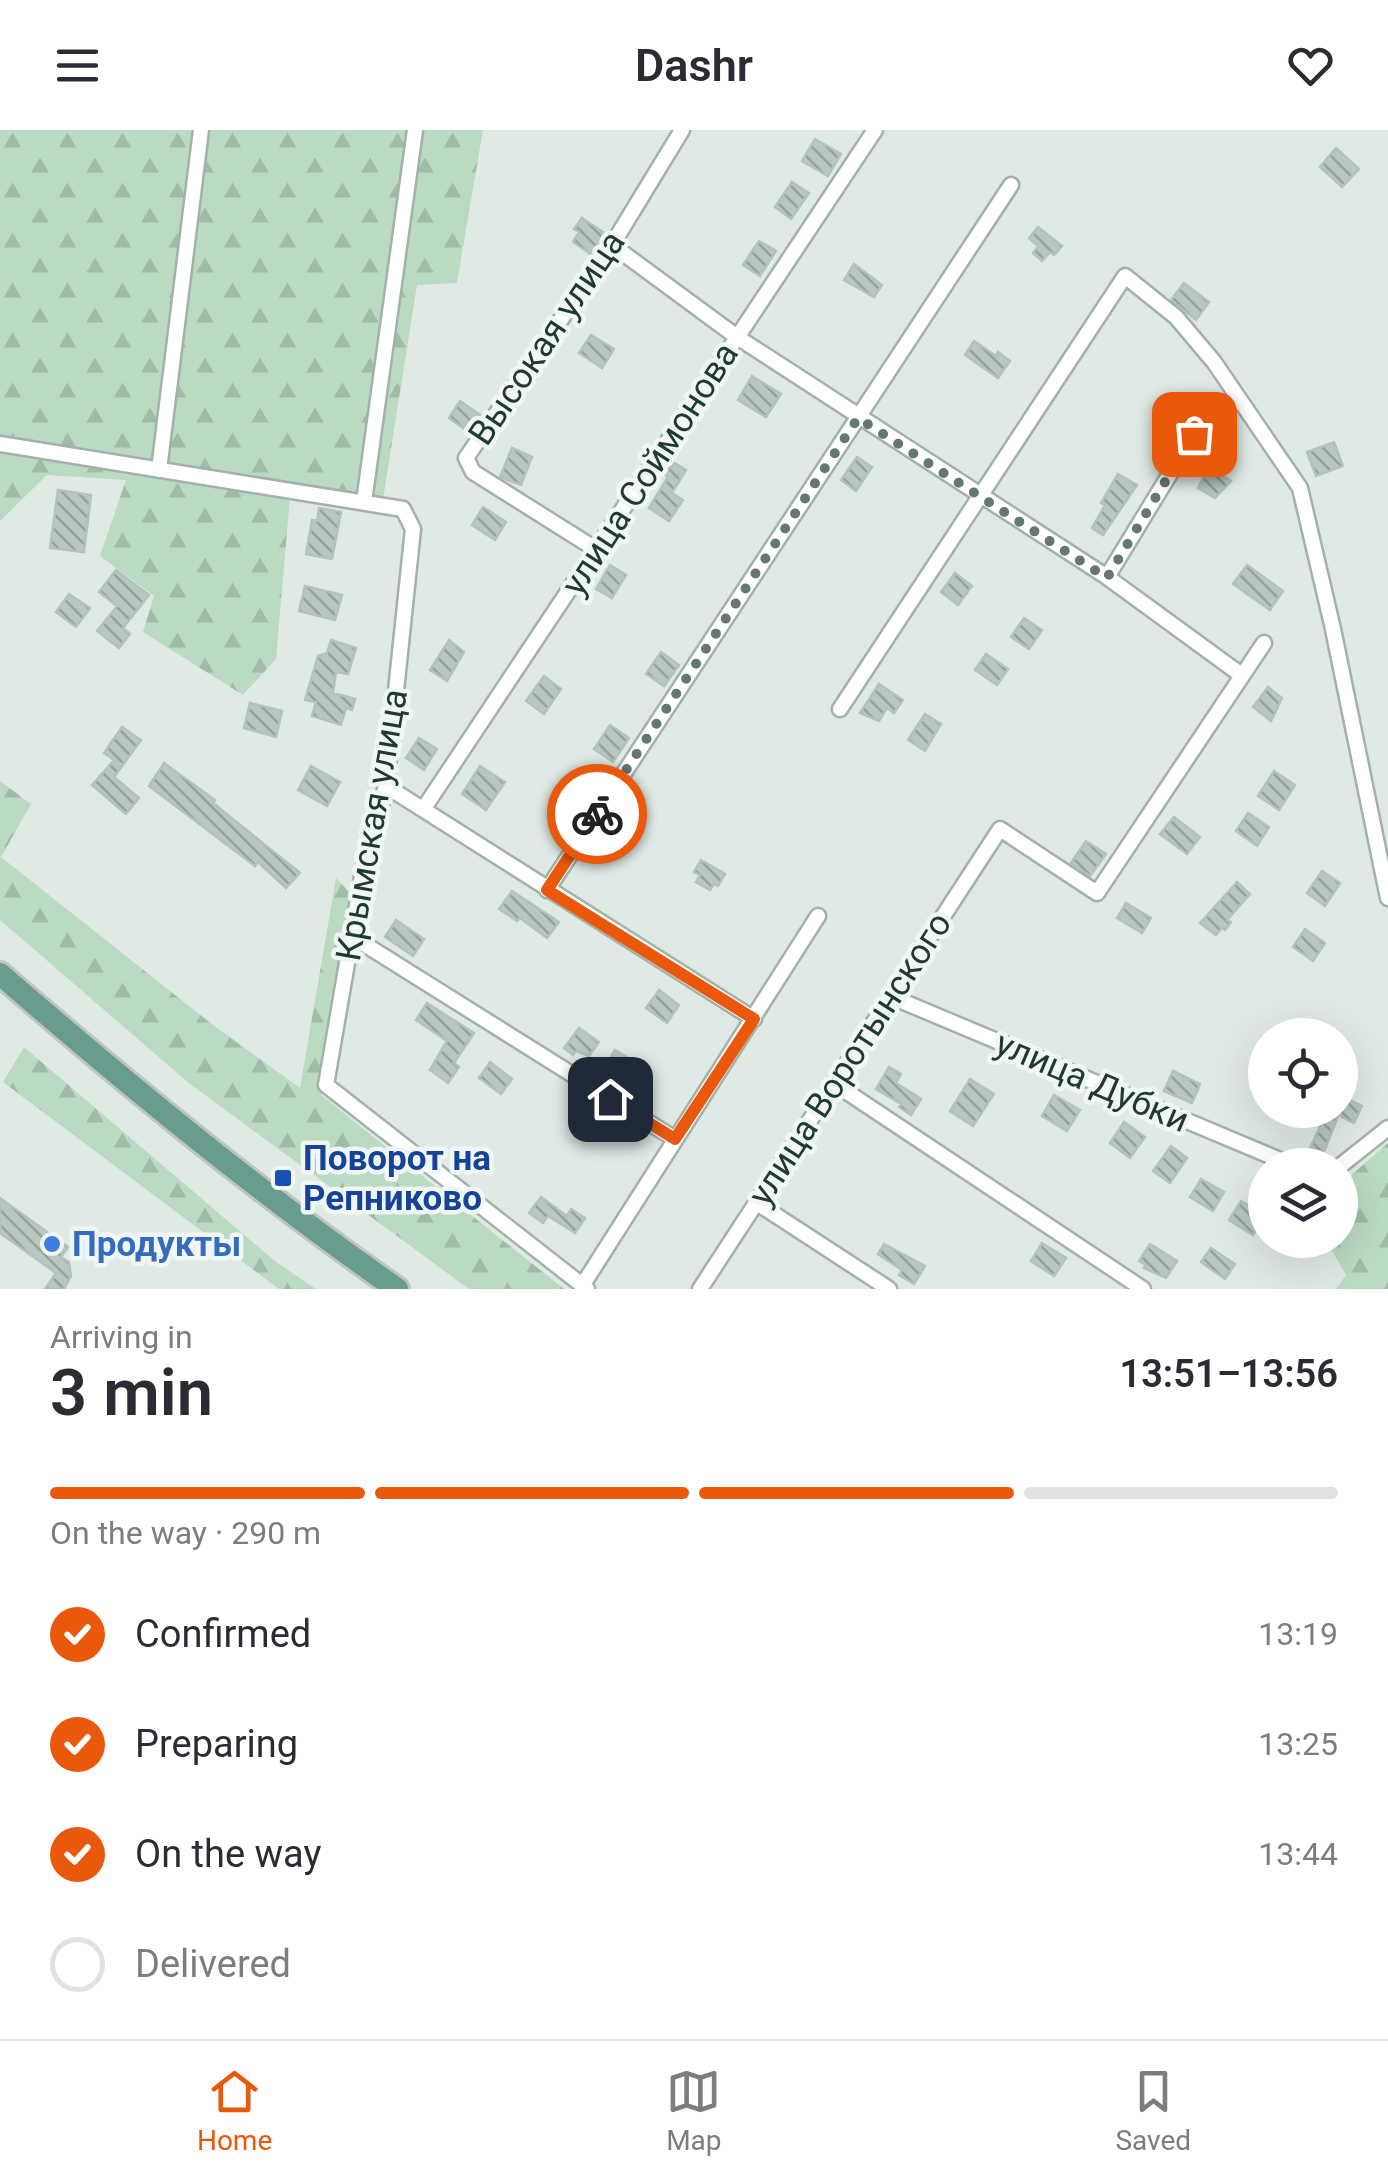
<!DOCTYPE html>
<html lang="en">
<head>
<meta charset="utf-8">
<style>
  body { margin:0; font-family:Roboto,sans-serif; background:#f2f2f3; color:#2b2b33; height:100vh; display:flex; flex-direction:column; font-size:38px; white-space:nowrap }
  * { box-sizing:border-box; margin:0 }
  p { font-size:32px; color:#7c7c81 }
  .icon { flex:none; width:55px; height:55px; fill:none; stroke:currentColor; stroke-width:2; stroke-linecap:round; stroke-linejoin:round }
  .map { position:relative; height:1159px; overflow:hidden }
  .drawer { display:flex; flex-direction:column; background:#fff; flex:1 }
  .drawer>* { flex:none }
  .tools { position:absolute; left:1248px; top:888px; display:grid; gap:20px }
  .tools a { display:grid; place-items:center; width:110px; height:110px; border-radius:50%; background:#fff; box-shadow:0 10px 40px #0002; font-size:50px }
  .pin { position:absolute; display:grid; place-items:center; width:85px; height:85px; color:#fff; margin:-42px; border-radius:20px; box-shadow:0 5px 15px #0006 }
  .courier { position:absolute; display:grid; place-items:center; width:100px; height:100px; margin:-50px; border:8px solid #ea580c; border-radius:50%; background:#fff; color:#222; box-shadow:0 2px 12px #0007 }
  .head em { font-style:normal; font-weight:600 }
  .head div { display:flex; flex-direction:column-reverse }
  .head { display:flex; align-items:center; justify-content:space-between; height:170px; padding:0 50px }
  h1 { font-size:65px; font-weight:600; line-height:75px }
  .bar { display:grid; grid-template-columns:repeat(4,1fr); gap:15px 10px; align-content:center; height:120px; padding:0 50px }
  .bar i { height:12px; border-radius:8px; background:#e1e1e2 }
  .bar .selected { background:#ea580c }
  .bar p { grid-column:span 4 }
  ol { padding:0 50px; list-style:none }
  li { display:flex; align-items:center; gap:30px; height:110px }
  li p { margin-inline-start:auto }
  li .icon { padding:10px; border-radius:50%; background:#ea580c; color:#fff; stroke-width:4 }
  li:last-child { color:#7c7c81 }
  li i { width:55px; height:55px; border:5px solid #e1e1e2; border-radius:50% }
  header { display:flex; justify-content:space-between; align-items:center; height:130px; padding:0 50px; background:#fff; font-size:45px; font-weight:600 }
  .tab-bar { display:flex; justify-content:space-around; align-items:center; height:140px; border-top:2px solid #e1e1e2; background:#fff; font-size:28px; color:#7c7c81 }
  .tab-bar a { display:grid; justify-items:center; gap:5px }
  .tab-bar .selected { color:#ea580c }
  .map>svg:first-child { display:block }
  .forest { fill:url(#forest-firs) }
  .building { fill:url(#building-back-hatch); stroke:#b3c3bc; stroke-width:2.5 }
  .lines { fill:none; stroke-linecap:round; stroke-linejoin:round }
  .minor-casing { stroke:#a3b1ac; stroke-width:19 }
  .primary-casing { stroke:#bdc4c2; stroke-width:28 }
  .minor { stroke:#fff; stroke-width:14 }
  .primary { stroke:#689c8e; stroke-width:22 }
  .done { stroke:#647771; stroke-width:10; stroke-dasharray:0 18 }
  .route { stroke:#ea580c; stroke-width:12 }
  .transit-dot { fill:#1a4fb4; stroke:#f0f7f3; stroke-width:4 }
  .shop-dot { fill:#3f7fe0; stroke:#f0f7f3; stroke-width:4 }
  .labels { text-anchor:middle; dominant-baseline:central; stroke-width:9; stroke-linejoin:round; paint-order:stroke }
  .street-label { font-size:35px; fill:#223932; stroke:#f0f7f3 }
  .transit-label { font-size:35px; font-weight:bold; fill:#164399; stroke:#f0f7f3; text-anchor:start }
  .shop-label { font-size:35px; font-weight:bold; fill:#366cbe; stroke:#f0f7f3; text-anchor:start }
</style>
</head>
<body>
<header><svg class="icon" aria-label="menu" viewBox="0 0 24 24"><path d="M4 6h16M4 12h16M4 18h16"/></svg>Dashr<svg class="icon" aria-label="heart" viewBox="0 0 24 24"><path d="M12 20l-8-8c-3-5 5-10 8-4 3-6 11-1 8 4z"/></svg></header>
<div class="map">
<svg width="1388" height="1159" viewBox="0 0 1388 1159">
  <defs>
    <pattern id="forest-firs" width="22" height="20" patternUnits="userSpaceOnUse" patternTransform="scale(2.5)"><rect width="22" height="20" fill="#bbdac2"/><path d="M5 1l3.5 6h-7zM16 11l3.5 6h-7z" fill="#a0bca7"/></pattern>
    <pattern id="building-back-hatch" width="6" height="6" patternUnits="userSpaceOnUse" patternTransform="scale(2.5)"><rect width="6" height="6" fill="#b9c7c1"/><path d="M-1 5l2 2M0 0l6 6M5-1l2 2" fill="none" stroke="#96a39d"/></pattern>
  </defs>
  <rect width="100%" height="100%" fill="#e0eae5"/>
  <!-- forest -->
  <path class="forest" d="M 0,0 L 483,0 L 457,153 L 417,155 L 383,369 L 291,356 L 276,529 L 243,565 L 143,502 L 154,466 L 100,426 L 126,350 L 47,345 L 0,391 Z
    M 0,651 L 31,674 L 1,727 L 213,895 L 300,958 L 336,748 L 352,765 L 321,965 L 564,1159 L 469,1159 L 190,954 L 0,790 Z
    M 24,917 L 276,1132 L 316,1159 L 279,1159 L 3,952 Z
    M 1388,1013 L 1388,1159 L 1336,1159 L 1346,1145 L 1326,1110 L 1340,1110 L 1340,1055 Z"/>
  <!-- building -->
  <path class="building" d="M 815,9 L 841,24 L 828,46 L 802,31 Z
    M 1336,18 L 1359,39 L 1342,57 L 1320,37 Z
    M 792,52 L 809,63 L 791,89 L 775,77 Z
    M 582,88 L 606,104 L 592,125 L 573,112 L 579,102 L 574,99 Z
    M 1038,97 L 1062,116 L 1054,125 L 1050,122 L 1042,131 L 1033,123 L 1038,116 L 1029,108 Z
    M 759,111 L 776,121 L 760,146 L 743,135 Z
    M 854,134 L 882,155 L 874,167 L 844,150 Z
    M 1184,153 L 1209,172 L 1196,190 L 1171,170 Z
    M 591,205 L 614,219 L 602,238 L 579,223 Z
    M 974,211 L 996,226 L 998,222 L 1010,231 L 998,248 L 965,225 Z
    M 752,246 L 781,264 L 766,287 L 738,270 Z
    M 460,271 L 482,286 L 470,303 L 449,288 Z
    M 1334,312 L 1343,336 L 1316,346 L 1307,322 Z
    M 512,318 L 532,327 L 521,355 L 500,347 Z
    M 857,327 L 872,337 L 856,361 L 841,350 Z
    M 673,332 L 686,340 L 672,363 L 683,370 L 669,391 L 649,378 L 668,347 L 665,345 Z
    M 1209,337 L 1231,351 L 1215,368 L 1198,358 Z
    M 1118,344 L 1137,355 L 1103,405 L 1092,398 L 1105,375 L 1101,373 Z
    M 58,360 L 91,365 L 84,422 L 50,418 Z
    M 483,377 L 506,392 L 495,410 L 472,395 Z
    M 319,378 L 341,382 L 332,429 L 306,424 L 312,390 L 317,391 Z
    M 610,435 L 626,445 L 612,468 L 596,459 Z
    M 1247,435 L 1283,461 L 1270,480 L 1233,454 Z
    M 116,440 L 149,465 L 123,498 L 130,504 L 119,518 L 97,501 L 117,476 L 99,462 Z
    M 955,443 L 972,456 L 958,475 L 941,462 Z
    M 305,456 L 342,465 L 335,490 L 299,481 Z
    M 69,464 L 90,478 L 76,497 L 56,482 Z
    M 1024,488 L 1042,500 L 1029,519 L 1011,507 Z
    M 331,510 L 356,518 L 348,544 L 336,542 L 333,563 L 355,569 L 352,580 L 346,578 L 341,595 L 312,586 L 316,572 L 305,570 L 318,526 L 327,523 Z
    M 449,510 L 464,522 L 447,551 L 430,540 Z
    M 661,522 L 679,535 L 664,556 L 646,544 Z
    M 986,524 L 1008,539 L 997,555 L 975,540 Z
    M 544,546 L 561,559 L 544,584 L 526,571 Z
    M 879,554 L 903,570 L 894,583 L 887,578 L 879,591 L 860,583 Z
    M 1268,557 L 1282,568 L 1271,591 L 1253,577 Z
    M 250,573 L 282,581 L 276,607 L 244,598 Z
    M 925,584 L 941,594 L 925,621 L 908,610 Z
    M 610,595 L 629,608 L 613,632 L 594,619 Z
    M 122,597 L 141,610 L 114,647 L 139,668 L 126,684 L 92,655 L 114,630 L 104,623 Z
    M 419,608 L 437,619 L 424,640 L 406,628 Z
    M 164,633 L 215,670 L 213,673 L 300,743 L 286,758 L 258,732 L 255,736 L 149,656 Z
    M 311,636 L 340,652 L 327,676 L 298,660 Z
    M 480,636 L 505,652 L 486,680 L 462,664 Z
    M 1274,641 L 1295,655 L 1279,680 L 1258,666 Z
    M 626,673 L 638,680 L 614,725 L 596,714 L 608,695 L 612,697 Z
    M 1248,683 L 1269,697 L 1257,716 L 1236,701 Z
    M 1174,687 L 1200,707 L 1187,724 L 1160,704 Z
    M 1086,711 L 1106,724 L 1090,746 L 1071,733 Z
    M 701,730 L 725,744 L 718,756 L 714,754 L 710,760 L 696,752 L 700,745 L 694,742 Z
    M 1322,741 L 1340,753 L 1325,776 L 1307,763 Z
    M 1237,752 L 1250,764 L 1227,790 L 1231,792 L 1225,800 L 1222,798 L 1216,805 L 1200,793 Z
    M 512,761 L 559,792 L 547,808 L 520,788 L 517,791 L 499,779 Z
    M 1126,773 L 1151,788 L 1142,803 L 1117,788 Z
    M 396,790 L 424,809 L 413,826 L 385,807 Z
    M 1305,799 L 1325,813 L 1313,831 L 1293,817 Z
    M 659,860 L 679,875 L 667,893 L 646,878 Z
    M 427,873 L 474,903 L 454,933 L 459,937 L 448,953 L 430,940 L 447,911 L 416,890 Z
    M 579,898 L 599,912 L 589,926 L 576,921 L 573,925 L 564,918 Z
    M 615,920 L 631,930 L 616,955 L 600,945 Z
    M 490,932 L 512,949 L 501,964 L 479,948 Z
    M 889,937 L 901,944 L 896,953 L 921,969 L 911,985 L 899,977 L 901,974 L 876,959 Z
    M 1173,941 L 1200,954 L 1192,973 L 1164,961 Z
    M 970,949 L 994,964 L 973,996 L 950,981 Z
    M 1054,965 L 1080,980 L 1067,1001 L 1042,986 Z
    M 1340,965 L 1362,976 L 1354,993 L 1340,986 L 1340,981 L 1322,1027 L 1309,1020 L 1328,980 L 1340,980 Z
    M 1124,992 L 1145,1007 L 1130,1028 L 1110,1013 Z
    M 1171,1016 L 1187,1028 L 1170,1053 L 1153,1041 Z
    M 1201,1049 L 1224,1062 L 1213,1081 L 1190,1067 Z
    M 541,1067 L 567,1086 L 571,1079 L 585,1088 L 575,1103 L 548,1086 L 543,1093 L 529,1083 Z
    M 0,1068 L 68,1117 L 61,1127 L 69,1132 L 71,1146 L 64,1159 L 45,1159 L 56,1143 L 0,1103 Z
    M 1241,1071 L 1265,1085 L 1253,1105 L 1229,1090 Z
    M 1042,1113 L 1066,1128 L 1054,1146 L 1031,1131 Z
    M 884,1114 L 925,1136 L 914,1154 L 899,1145 L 902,1140 L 878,1124 Z
    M 1150,1114 L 1177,1131 L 1166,1148 L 1144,1138 L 1146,1135 L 1139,1131 Z
    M 1211,1118 L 1235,1134 L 1225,1149 L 1201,1132 Z"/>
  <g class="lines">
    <!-- minor casing -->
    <g class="minor-casing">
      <path id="minor" d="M 612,115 L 737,207 L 1107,447 L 1240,544
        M 0,314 L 403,379 L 413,399 L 386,656 L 362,746 L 326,955 L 587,1159
        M 159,340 L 201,0
        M 364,372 L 415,0
        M 597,420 L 473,342 L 466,328 L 612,115 L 682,0
        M 1107,447 L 1212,275 L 1241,272
        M 840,579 L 1125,146 L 1176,187 L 1214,232 L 1300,358 L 1333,499 L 1388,768
        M 386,656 L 754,889
        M 424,678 L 875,0
        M 547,760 L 1011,55
        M 353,807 L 675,1009
        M 892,867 L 1292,1035
        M 835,954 L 1143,1159
        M 1340,1036 L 1388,998
        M 757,1073 L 889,1159
        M 582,1156 L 818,786
        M 700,1159 L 1000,699 L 1097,763 L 1264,513"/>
    </g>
    <!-- primary casing -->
    <g class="primary-casing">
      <path id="primary" d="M 0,844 C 128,955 258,1062 397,1159"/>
    </g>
    <!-- minor -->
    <use href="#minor" class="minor"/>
    <!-- primary -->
    <use href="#primary" class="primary"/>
  </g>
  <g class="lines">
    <!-- done -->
    <path class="done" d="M 597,684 L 858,288 L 1107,448 L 1194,304"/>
    <!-- route -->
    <path class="route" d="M 597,684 L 547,760 L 754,889 L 675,1009 L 610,969"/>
  </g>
  <!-- markers -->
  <rect class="transit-dot" x="273" y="1038" width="20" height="20" rx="5"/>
  <circle class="shop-dot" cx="52" cy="1114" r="10"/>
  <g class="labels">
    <!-- street labels -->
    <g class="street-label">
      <text transform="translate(547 208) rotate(-56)">Высокая улица</text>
      <text transform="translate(650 339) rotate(-57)">улица Соймонова</text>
      <text transform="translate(372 695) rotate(-80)">Крымская улица</text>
      <text transform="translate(850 929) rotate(-57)">улица Воротынского</text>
      <text transform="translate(1092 952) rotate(23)">улица Дубки</text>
    </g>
    <!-- transit labels -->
    <g class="transit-label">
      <text x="303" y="1028">Поворот на<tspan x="303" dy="40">Репниково</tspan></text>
    </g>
    <!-- shop labels -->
    <g class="shop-label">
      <text x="72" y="1114">Продукты</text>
    </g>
  </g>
</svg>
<div class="tools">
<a><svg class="icon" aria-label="locate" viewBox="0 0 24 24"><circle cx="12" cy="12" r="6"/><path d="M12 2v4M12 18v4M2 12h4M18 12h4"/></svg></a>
<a><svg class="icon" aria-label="layers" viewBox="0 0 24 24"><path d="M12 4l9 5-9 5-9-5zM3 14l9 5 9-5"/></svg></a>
</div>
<div class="pin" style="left:1194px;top:304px;background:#ea580c"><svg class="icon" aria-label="bag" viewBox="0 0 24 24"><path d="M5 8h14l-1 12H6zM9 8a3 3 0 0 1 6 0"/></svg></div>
<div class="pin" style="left:610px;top:969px;background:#1f2937"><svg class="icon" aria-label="home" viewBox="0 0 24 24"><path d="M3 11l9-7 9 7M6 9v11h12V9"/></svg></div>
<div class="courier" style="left:597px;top:684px"><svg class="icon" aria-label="bike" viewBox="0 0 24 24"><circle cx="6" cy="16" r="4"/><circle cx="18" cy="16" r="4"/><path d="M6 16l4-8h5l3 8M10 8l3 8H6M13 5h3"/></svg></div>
</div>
<section class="drawer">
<div class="head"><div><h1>3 min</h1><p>Arriving in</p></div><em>13:51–13:56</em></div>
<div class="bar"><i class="selected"></i><i class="selected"></i><i class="selected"></i><i></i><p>On the way · 290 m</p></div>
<ol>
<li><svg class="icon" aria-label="check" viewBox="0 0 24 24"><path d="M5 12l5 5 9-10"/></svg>Confirmed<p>13:19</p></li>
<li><svg class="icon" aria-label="check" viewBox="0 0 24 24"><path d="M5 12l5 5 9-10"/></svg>Preparing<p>13:25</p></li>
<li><svg class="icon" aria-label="check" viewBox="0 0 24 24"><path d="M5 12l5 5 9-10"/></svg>On the way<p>13:44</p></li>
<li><i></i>Delivered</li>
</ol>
</section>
<nav class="tab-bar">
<a class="selected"><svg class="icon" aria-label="home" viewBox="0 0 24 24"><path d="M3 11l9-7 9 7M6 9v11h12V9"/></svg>Home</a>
<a><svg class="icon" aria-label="map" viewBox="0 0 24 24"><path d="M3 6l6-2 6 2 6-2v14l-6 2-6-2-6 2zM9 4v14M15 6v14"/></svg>Map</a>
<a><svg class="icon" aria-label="saved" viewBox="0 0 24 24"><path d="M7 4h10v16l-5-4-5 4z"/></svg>Saved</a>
</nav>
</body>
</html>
